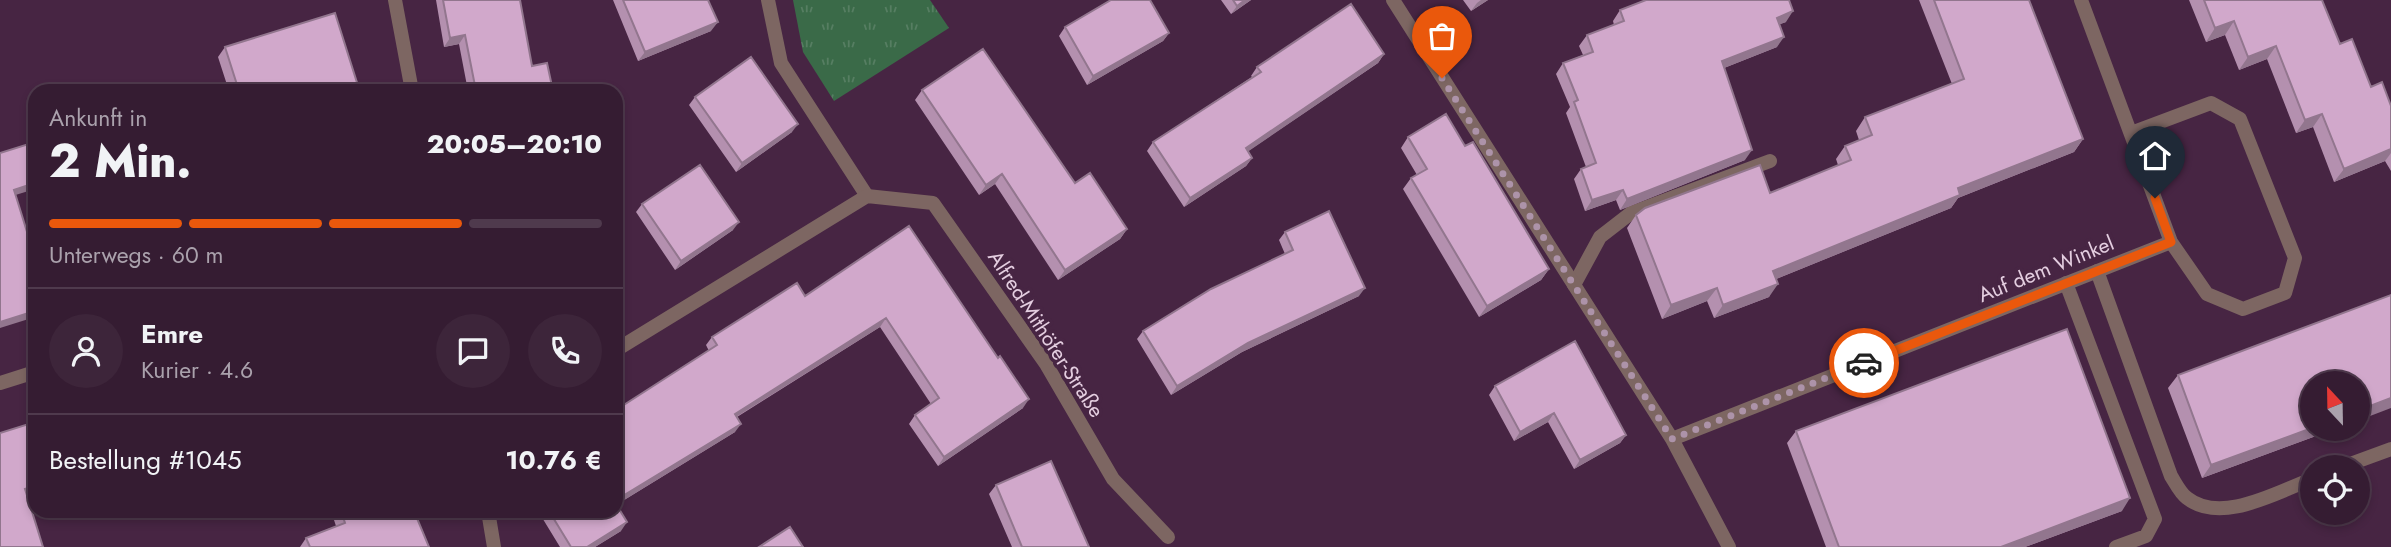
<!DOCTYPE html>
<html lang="de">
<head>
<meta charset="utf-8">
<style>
  body { margin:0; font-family:Jost,sans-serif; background:#3d253a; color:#f1f3f6; height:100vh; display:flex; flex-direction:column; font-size:26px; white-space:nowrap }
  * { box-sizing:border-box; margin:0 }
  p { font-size:23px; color:#aaa1ac }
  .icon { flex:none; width:38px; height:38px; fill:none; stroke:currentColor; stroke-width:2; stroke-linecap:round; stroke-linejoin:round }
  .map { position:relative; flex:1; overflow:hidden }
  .sheet { position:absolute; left:28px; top:84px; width:595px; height:434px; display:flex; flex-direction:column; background:#351c32; border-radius:21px; box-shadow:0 4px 10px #0003,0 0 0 2px #4f3a4d }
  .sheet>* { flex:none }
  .needle { width:46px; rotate:338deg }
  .fabs { position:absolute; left:2300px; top:371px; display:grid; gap:14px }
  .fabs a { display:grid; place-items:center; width:70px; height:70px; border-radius:50%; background:#351c32; box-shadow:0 4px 10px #0003,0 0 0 2px #4f3a4d; font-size:35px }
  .pin { position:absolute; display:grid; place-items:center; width:60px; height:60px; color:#fff; margin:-72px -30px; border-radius:50% 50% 50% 0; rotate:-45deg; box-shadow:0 0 7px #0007 }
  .pin .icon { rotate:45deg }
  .courier { position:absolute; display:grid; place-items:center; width:70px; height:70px; margin:-35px; border:5px solid #ea580c; border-radius:50%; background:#fff; color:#222; box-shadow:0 2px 9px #0007 }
  .overview em { font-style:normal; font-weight:800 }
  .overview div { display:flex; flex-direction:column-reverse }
  .overview { display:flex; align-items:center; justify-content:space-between; height:119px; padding:0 21px }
  h1 { font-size:46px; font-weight:800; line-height:52px }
  .bar { display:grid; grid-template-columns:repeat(4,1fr); gap:10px 7px; align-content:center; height:84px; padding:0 21px }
  .bar i { height:9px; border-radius:5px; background:#4f3a4d }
  .bar .selected { background:#ea580c }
  .bar p { grid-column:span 4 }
  .line { display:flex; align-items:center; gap:18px; padding:0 21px; border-top:2px solid #4f3a4d }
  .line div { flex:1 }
  .round { display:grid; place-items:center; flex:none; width:74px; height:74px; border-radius:37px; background:#3d253a }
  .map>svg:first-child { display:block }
  .park { fill:url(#park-tufts) }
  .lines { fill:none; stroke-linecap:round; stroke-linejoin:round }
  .service { stroke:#7d6662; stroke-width:14 }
  .minor { stroke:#7d6662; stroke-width:14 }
  .wall { fill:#b490af }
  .shaded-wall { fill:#92768e }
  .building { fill:#d1a8cb; stroke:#92768e; stroke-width:2 }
  .done { stroke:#ad93a9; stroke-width:7; stroke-dasharray:0 12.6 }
  .route { stroke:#ea580c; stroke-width:9 }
  .labels { text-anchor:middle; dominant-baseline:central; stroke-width:7; stroke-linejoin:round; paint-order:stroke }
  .street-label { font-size:21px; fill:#e4cee0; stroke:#472543 }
</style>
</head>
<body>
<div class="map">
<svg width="2391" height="547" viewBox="0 0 2391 547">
  <defs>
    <pattern id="park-tufts" width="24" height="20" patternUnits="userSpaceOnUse" patternTransform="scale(1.75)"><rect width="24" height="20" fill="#3a6a48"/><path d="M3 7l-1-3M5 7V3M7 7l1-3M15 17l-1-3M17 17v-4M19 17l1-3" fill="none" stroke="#567e62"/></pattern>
  </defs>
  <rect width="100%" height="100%" fill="#472543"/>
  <!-- park -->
  <path class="park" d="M 793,0 L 930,0 L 949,28 L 834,101 L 803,52 Z"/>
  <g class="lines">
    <!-- service -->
    <path class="service" d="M 768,0 L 781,63 L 867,196
      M 2097,271 L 2171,476 C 2175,482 2180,493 2187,498 C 2221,525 2277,492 2312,479
      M 2066,283 L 2155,519 L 2146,536 L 2116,547
      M 1574,285 L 1600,237 L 1631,213 L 1770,161
      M 2342,467 L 2391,449"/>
    <!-- minor -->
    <path class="minor" d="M 395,0 L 412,91
      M 1393,0 L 1672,439 L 1729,547
      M 2081,0 L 2171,242 L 2207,294 L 2243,309 L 2285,293 L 2295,258 L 2240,119 L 2211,103 L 2131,133
      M 616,350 L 867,196 L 933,203 L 1046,364 L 1113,479 L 1168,537
      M 0,383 L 35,372
      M 1672,439 L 2171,242
      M 488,511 L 494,547"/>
  </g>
  <!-- wall -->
  <path class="wall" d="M 436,0 L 520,0 L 532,66 L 553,91 L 468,91 L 459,44 L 444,47 Z
    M 613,0 L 708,0 L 711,31 L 638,61 Z
    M 1221,0 L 1251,0 L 1231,14 Z
    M 1463,0 L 1488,0 L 1471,11 Z
    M 1919,0 L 2029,0 L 2083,139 L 2074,152 L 1958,198 L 1951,208 L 1776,279 L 1769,297 L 1714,318 L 1707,301 L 1662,319 L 1627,228 L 1636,215 L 1770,193 L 1838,165 L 1836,159 L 1845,146 L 1859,140 L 1856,131 L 1865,117 L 1952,84 Z
    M 2189,0 L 2322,0 L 2340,44 L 2371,87 L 2391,106 L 2391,171 L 2385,161 L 2334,182 L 2313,127 L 2296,133 L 2267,59 L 2239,70 L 2225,35 L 2206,42 Z
    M 1620,10 L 1786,22 L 1780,24 L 1777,47 L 1724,68 L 1745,160 L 1620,210 L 1616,200 L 1585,211 L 1574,179 L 1581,169 L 1586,167 L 1566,113 L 1570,107 L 1556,74 L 1563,63 L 1583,55 L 1579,46 L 1587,35 L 1614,25 L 1613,21 Z
    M 1065,27 L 1169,33 L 1163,41 L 1087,85 L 1059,36 Z
    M 225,47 L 358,91 L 229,91 L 218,57 Z
    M 1384,54 L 1378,63 L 1248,151 L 1252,158 L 1246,166 L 1184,207 L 1147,151 L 1153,142 L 1252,77 L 1251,76 L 1257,67 Z
    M 922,90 L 1075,183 L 1127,229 L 1120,239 L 1058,280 L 995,184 L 979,195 L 915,100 Z
    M 695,97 L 792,132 L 736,172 L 689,105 Z
    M 1408,137 L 1465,146 L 1549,269 L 1541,280 L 1479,317 L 1403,189 L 1411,178 L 1417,175 L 1401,148 Z
    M 642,204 L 733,230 L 675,270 L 636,212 Z
    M 909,226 L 1023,408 L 938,466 L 909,424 L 915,415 L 931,404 L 880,327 L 737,417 L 735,432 L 616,505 L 621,531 L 595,547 L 560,547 L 538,511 L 616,511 L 616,410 L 709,351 L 706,345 L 712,337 L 805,296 Z
    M 1285,232 L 1359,296 L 1242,352 L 1171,395 L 1137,339 L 1143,331 L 1285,254 L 1279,240 Z
    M 2178,375 L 2312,429 L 2335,429 L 2202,478 L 2168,388 Z
    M 1495,386 L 1626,435 L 1620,443 L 1574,469 L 1548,422 L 1514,441 L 1489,395 Z
    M 1796,431 L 2122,511 L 2025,547 L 1826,547 L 1787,443 Z
    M 996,485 L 1089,547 L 1012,547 L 989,494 Z
    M 331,511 L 414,511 L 429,547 L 300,547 L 306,538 L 336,526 Z"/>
  <!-- shaded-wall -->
  <path class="shaded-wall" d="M 1245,0 L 1251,0 L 1231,14 L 1237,6 Z
    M 1481,0 L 1488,0 L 1471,11 L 1477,3 Z
    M 1793,11 L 1786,22 L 1770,28 L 1777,18 Z
    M 2234,21 L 2225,35 L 2206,42 L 2215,28 Z
    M 718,22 L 711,31 L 638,61 L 645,52 Z
    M 1169,33 L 1163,41 L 1087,85 L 1093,76 Z
    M 465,35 L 459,44 L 444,47 L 450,38 Z
    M 1784,37 L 1777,47 L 1714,72 L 1722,61 Z
    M 2276,46 L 2267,59 L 2239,70 L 2248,57 Z
    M 1384,54 L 1378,63 L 1240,157 L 1246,148 Z
    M 2322,114 L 2313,127 L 2296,133 L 2305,120 Z
    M 798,124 L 792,132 L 736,172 L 742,163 Z
    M 2083,139 L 2074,152 L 1958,198 L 1951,208 L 1764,284 L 1773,271 L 1958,188 Z
    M 2391,149 L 2391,153 L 2385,161 L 2334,182 L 2344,169 Z
    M 1752,150 L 1745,160 L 1620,210 L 1627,199 Z
    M 1252,158 L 1246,166 L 1184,207 L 1190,198 Z
    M 1002,174 L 995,184 L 979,195 L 986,185 Z
    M 35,183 L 35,189 L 9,197 L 14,190 Z
    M 1623,190 L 1616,200 L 1585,211 L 1592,200 Z
    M 739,222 L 733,230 L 675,270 L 681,261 Z
    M 1127,229 L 1120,239 L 1058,280 L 1065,270 Z
    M 1549,269 L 1541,280 L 1479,317 L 1487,306 Z
    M 1778,284 L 1769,297 L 1714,318 L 1723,305 Z
    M 1365,288 L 1359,296 L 1242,352 L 1171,395 L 1177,386 L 1248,343 Z
    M 1717,288 L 1707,301 L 1662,319 L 1671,305 Z
    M 35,311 L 35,317 L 0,328 L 0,322 Z
    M 886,318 L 880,327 L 728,422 L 735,414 Z
    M 2391,398 L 2391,408 L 2357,421 L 2357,411 Z
    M 1029,399 L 1023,408 L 938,466 L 944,457 Z
    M 1554,413 L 1548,422 L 1514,441 L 1520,432 Z
    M 741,424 L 735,432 L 616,505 L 616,500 Z
    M 2312,428 L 2312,429 L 2335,429 L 2202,478 L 2211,465 Z
    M 1626,435 L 1620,443 L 1574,469 L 1580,460 Z
    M 35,486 L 35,494 L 19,499 L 25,489 Z
    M 2130,498 L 2122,511 L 2025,547 L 2001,547 Z
    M 627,522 L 621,531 L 595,547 L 587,547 Z"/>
  <!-- building -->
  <path class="building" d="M 443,0 L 520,0 L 532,66 L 547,63 L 553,91 L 476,91 L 465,35 L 450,38 Z
    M 623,0 L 708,0 L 718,22 L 645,52 Z
    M 1111,0 L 1150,0 L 1169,33 L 1093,76 L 1065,27 Z
    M 1233,0 L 1245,0 L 1237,6 Z
    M 1646,0 L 1789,0 L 1793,11 L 1777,18 L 1784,37 L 1722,61 L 1752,150 L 1627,199 L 1623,190 L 1592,200 L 1581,169 L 1596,163 L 1574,102 L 1578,100 L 1563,63 L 1593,52 L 1587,35 L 1624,21 L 1620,10 Z
    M 1934,0 L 2029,0 L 2083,139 L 1958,188 L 1960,195 L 1773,271 L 1778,284 L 1723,305 L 1717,288 L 1671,305 L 1636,215 L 1645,208 L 1760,165 L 1770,193 L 1851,160 L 1845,146 L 1872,135 L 1865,117 L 1964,79 Z
    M 2204,0 L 2322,0 L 2340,44 L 2352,39 L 2371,87 L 2382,82 L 2391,106 L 2391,149 L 2344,169 L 2322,114 L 2305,120 L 2276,46 L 2248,57 L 2234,21 L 2215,28 Z
    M 1351,4 L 1384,54 L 1246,148 L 1252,158 L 1190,198 L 1153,142 L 1261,72 L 1257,67 Z
    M 335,13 L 359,89 L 354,91 L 239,91 L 225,47 Z
    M 983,49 L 1075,183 L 1090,173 L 1127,229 L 1065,270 L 1002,174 L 986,185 L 922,90 Z
    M 751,57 L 798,124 L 742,163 L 695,97 Z
    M 1446,114 L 1465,146 L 1473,142 L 1549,269 L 1487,306 L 1411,178 L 1427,169 L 1408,137 Z
    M 35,142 L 35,183 L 14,190 L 33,251 L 35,250 L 35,311 L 0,322 L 0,153 Z
    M 700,165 L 739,222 L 681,261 L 642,204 Z
    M 1329,211 L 1365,288 L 1248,343 L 1177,386 L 1143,331 L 1211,289 L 1293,250 L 1285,232 Z
    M 909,226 L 998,358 L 1000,356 L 1029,399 L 944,457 L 915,415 L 939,398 L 886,318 L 735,414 L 741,424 L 616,500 L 616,410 L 717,345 L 712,337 L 797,283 L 805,296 Z
    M 2391,295 L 2391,398 L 2357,411 L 2357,383 L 2312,383 L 2312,428 L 2211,465 L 2178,375 Z
    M 2067,329 L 2130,498 L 2001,547 L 1839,547 L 1796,431 Z
    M 1575,341 L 1626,435 L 1580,460 L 1554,413 L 1520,432 L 1495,386 Z
    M 35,422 L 35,486 L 25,489 L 43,547 L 0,547 L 0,433 Z
    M 1051,461 L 1089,547 L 1022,547 L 996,485 Z
    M 616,504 L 627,522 L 587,547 L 571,547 L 549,511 L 616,511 Z
    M 341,511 L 414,511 L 429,547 L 310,547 L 306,538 L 345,523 Z
    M 790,527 L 803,547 L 759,547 Z"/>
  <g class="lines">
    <!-- done -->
    <path class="done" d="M 1442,78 L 1672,439 L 1864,363"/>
    <!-- route -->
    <path class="route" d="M 1864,363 L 2171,242 L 2155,198"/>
  </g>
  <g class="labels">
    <!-- street labels -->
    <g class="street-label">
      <text transform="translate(2046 269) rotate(-22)">Auf dem Winkel</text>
      <text transform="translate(1046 334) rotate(57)">Alfred-Mithöfer-Straße</text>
    </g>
  </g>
</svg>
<div class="fabs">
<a><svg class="needle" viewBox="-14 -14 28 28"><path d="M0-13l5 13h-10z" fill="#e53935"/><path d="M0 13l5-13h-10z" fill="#aaa1ac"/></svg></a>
<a><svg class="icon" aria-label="locate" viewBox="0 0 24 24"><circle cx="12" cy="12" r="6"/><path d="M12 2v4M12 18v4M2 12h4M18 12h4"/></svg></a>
</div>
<div class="pin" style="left:1442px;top:78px;background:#ea580c"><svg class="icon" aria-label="bag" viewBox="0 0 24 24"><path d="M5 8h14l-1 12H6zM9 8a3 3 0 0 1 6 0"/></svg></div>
<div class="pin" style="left:2155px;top:198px;background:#1f2937"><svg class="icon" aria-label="home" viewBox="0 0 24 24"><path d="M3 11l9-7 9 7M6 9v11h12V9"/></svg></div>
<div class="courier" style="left:1864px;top:363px"><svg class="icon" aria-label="car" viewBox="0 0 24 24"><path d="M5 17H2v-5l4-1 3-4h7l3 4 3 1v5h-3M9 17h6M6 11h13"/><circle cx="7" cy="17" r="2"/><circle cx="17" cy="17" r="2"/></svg></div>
<section class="sheet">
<div class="overview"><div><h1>2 Min.</h1><p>Ankunft in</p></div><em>20:05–20:10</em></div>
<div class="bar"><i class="selected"></i><i class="selected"></i><i class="selected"></i><i></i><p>Unterwegs · 60 m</p></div>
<div class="line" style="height:126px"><a class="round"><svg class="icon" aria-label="person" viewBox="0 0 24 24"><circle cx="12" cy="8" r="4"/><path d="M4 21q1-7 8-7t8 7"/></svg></a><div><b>Emre</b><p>Kurier · 4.6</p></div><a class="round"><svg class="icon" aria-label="chat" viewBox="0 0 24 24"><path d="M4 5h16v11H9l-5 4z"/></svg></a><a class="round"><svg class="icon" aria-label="phone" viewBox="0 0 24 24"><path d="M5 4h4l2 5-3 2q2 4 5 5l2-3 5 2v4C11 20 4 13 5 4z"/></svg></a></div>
<div class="line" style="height:91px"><div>Bestellung #1045</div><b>10.76 €</b></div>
</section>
</div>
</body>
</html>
